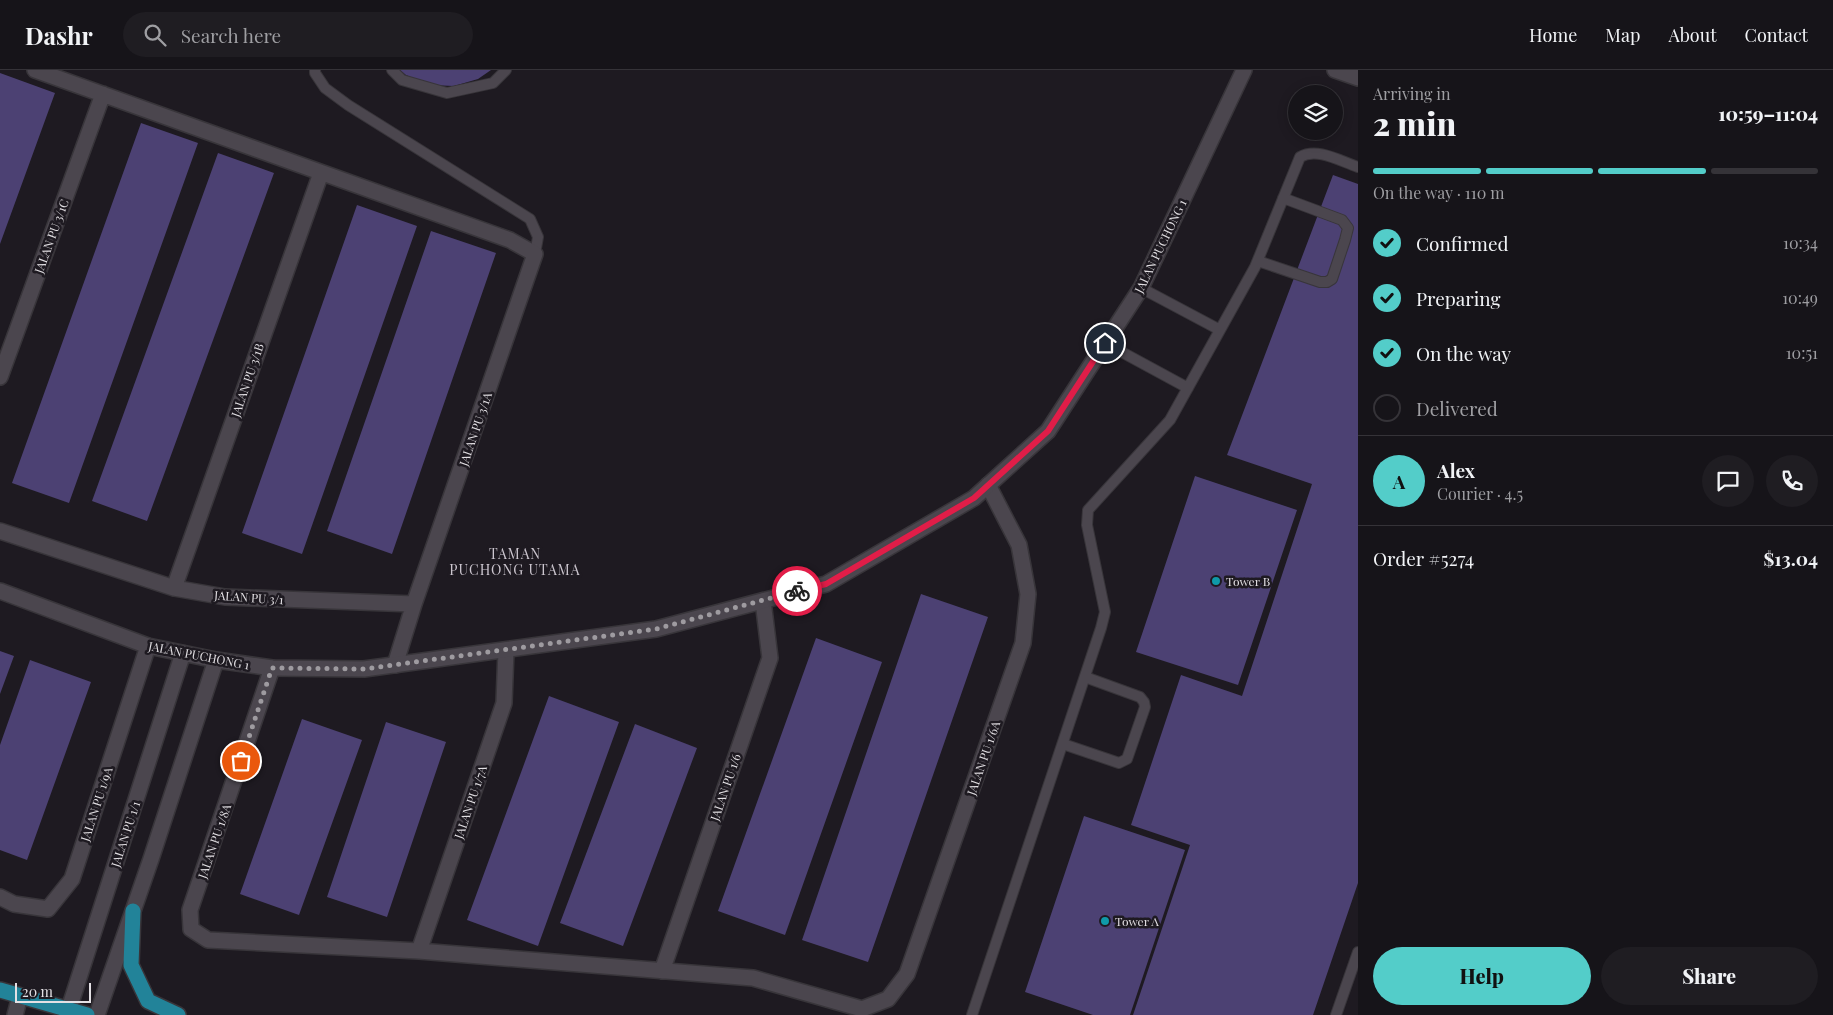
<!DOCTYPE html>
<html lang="en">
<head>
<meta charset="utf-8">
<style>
  body { margin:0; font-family:"Playfair Display",serif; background:#1f1d22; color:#f1f3f6; height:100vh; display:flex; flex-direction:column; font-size:19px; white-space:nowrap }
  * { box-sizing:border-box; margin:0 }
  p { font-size:16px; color:#9e9ea2 }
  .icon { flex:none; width:28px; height:28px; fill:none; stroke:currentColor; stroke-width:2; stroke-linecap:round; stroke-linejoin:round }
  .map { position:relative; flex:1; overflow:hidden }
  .details { display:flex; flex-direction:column; background:#161419; width:475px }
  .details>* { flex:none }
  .tools { position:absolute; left:1288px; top:15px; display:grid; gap:10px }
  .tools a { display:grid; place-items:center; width:55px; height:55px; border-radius:50%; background:#161419; box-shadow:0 2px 12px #0003,0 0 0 1px #353338; font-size:25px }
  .scale { position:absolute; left:15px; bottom:12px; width:76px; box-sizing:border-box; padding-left:5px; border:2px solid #e3e0e4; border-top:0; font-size:14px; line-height:18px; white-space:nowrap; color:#e3e0e4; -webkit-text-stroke:4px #1e1a21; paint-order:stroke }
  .pin { position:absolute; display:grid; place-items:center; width:42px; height:42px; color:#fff; margin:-21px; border:2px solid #fff; border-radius:50%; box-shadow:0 1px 5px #0007 }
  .courier { position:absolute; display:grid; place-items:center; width:50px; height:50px; margin:-25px; border:4px solid #e11d48; border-radius:50%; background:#fff; color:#222; box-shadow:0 1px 6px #0007 }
  .head em { font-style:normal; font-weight:800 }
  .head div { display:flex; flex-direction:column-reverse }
  .head { display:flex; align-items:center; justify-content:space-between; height:85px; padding:0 15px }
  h1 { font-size:32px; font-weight:800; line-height:38px }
  .bar { display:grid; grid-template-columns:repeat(4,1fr); gap:8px 5px; align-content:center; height:60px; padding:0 15px }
  .bar i { height:6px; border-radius:4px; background:#353338 }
  .bar .on { background:#53cdc9 }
  .bar p { grid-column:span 4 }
  .line { display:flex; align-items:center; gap:12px; padding:0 15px; border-top:1px solid #353338 }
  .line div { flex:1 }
  .round { display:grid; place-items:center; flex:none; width:52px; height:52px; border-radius:26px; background:#1f1d22 }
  ol { padding:0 15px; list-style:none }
  li { display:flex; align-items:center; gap:15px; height:55px }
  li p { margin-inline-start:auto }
  li .icon { padding:5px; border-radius:50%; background:#53cdc9; color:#111; stroke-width:4 }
  li:last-child { color:#9e9ea2 }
  li i { width:28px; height:28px; border:2px solid #353338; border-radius:50% }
  .action { display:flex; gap:10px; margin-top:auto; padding:10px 15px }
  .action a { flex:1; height:58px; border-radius:30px; background:#53cdc9; color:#111; font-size:20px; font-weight:800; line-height:58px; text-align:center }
  .action a+a { background:#1f1d22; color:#f1f3f6 }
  header { display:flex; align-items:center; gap:30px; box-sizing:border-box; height:70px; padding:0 25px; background:#161419; border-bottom:1px solid #353338 }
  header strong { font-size:24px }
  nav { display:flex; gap:28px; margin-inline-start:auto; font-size:18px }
  .search { width:350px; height:45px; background:#1f1d22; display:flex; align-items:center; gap:12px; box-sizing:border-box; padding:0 18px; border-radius:28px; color:#9e9ea2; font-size:19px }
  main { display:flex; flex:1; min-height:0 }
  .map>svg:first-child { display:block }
  .building { fill:#4c4173 }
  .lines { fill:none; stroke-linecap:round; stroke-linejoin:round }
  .service-casing { stroke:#38353a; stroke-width:12 }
  .minor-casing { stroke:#38353a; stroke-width:18 }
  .tertiary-casing { stroke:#38353a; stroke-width:18 }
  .primary-casing { stroke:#38353a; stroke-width:18 }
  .service { stroke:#4b464e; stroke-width:10 }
  .minor { stroke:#4b464e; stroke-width:15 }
  .tertiary { stroke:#4b464e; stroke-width:15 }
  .primary { stroke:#228399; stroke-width:15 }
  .done { stroke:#9e9ba0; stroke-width:5; stroke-dasharray:0 9 }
  .route { stroke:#e11d48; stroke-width:6 }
  .culture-dot { fill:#0f9aa8; stroke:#1e1a21; stroke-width:2 }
  .labels { text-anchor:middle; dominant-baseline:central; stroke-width:5; stroke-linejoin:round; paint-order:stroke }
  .street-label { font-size:12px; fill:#e3e0e4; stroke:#1e1a21 }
  .poi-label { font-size:12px; fill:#e3e0e4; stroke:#1e1a21; text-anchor:start }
  .neighbourhood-label { font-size:14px; letter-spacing:1px; fill:#ccc6cf; stroke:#1e1a21 }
</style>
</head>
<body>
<header>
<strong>Dashr</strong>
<div class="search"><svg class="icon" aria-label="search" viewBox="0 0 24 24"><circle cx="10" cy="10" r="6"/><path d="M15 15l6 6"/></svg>Search here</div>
<nav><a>Home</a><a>Map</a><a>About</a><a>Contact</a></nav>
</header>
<main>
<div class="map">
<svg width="1358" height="945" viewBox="0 0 1358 945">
  <rect width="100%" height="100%" fill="#1e1a21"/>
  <!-- building -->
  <path class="building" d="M 400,0 L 491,0 L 478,9 L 454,16 L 429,15 L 406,5 Z
    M 0,3 L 55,23 L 0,174 Z
    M 141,53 L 198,73 L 69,433 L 12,413 Z
    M 218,83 L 274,103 L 147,451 L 92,431 Z
    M 1333,105 L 1358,114 L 1358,813 L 1313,945 L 1133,945 L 1190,775 L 1131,755 L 1181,605 L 1242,626 L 1312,414 L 1227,385 Z
    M 357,135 L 417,156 L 302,484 L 242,463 Z
    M 431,161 L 496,183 L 392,484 L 327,461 Z
    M 1195,406 L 1297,440 L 1238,615 L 1136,582 Z
    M 921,524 L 988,547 L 868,892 L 802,870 Z
    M 816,568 L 882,592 L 785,865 L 718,841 Z
    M 0,581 L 14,586 L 0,624 Z
    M 30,590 L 91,612 L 27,790 L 0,780 L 0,675 Z
    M 549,626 L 619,652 L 538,876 L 467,850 Z
    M 302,649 L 362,670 L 299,845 L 240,824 Z
    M 386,652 L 446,672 L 387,847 L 327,827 Z
    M 635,654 L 697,678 L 623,876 L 560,853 Z
    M 1084,746 L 1185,780 L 1130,945 L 1093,945 L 1025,922 Z"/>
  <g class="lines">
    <!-- service casing -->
    <g class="service-casing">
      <path id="service" d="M 315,0 L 315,3 L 325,18 L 348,35 L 530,149 L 538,167 L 535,184
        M 392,0 L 402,10 L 447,23 L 493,13 L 506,0
        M 1258,191 L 1320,212 L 1327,212 L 1332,209 L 1345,170 L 1348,158 L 1342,150 L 1283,128
        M 1141,218 L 1220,260
        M 1105,273 L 1188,318
        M 1063,674 L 1119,693 L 1127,689 L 1145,637 L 1144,632 L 1140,627 L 1085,607
        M 972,945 L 1101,558 L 1105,542 L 1087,455 L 1088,440 L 1170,350 L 1255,197 L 1300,87 C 1317,77 1340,91 1358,97
        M 1336,945 L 1358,882"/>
    </g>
    <!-- minor casing -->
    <g class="minor-casing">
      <path id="minor" d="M 35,0 L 510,170 L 535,184 L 414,534
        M 1335,0 L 1358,8
        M 0,307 L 103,24
        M 0,461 L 174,518 L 225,527 L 414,534 L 395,595
        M 174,518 L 321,103
        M 272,598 L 190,840 L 191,859 L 208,870 L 419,881 L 753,908 L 862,939 L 888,929 L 907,904 L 1023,573 L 1028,524 L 1019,475 L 988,415
        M 0,827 L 14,834 L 48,839 L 72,809 L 148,576
        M 419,881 L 504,633 L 506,580
        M 662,901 L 770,588 L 763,531
        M 15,945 L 20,926"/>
    </g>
    <!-- tertiary casing -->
    <g class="tertiary-casing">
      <path id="tertiary" d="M 0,521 L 148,576 L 216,590 L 272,598 L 364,599 L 656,559 L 826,514 L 974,428 L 1048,361 L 1141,218 L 1244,0
        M 67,945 L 183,583
        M 97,945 L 151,789 L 216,590"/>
    </g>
    <!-- primary casing -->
    <g class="primary-casing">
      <path id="primary" d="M 133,841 L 131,895 L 148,931 L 178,945
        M 0,920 L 87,945"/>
    </g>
    <!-- service -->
    <use href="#service" class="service"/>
    <!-- minor -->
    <use href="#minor" class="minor"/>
    <!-- tertiary -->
    <use href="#tertiary" class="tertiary"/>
    <!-- primary -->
    <use href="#primary" class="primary"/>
  </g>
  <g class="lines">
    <!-- done -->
    <path class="done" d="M 241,691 L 272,598 L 364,599 L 656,559 L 797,521"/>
    <!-- route -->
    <path class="route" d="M 797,521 L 826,514 L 974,428 L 1048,361 L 1105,273"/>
  </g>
  <!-- markers -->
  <g class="culture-dot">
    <circle cx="1216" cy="511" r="5"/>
    <circle cx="1105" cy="851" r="5"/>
  </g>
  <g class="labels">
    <!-- street labels -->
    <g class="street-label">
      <text transform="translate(51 166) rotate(-70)">JALAN PU 3/1C</text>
      <text transform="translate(1160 176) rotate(-64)">JALAN PUCHONG 1</text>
      <text transform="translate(247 310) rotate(-71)">JALAN PU 3/1B</text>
      <text transform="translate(475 359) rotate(-71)">JALAN PU 3/1A</text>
      <text transform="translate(249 527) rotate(4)">JALAN PU 3/1</text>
      <text transform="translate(199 585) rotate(11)">JALAN PUCHONG 1</text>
      <text transform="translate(983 688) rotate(-71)">JALAN PU 1/6A</text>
      <text transform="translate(725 717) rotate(-71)">JALAN PU 1/6</text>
      <text transform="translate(470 732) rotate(-71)">JALAN PU 1/7A</text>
      <text transform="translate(96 734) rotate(-72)">JALAN PU 1/9A</text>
      <text transform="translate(125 764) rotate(-72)">JALAN PU 1/1</text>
      <text transform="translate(214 771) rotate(-71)">JALAN PU 1/8A</text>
    </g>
    <!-- poi labels -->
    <g class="poi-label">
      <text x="1226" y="511">Tower B</text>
      <text x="1115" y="851">Tower A</text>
    </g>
    <!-- neighbourhood labels -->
    <g class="neighbourhood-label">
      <text x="515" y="483">TAMAN<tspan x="515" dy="16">PUCHONG UTAMA</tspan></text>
    </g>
  </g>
</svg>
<div class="tools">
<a><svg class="icon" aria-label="layers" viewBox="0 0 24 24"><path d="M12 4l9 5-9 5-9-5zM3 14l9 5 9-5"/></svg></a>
</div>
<div class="scale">20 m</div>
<div class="pin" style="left:241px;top:691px;background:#ea580c"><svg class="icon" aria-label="bag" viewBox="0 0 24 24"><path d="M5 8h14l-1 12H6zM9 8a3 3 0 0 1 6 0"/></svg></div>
<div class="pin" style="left:1105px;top:273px;background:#1f2937"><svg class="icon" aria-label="home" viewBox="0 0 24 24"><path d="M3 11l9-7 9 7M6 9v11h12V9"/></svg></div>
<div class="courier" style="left:797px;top:521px"><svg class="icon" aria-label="bike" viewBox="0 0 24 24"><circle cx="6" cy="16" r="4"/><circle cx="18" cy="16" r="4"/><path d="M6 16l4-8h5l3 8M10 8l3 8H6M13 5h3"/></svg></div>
</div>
<section class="details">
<div class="head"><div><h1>2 min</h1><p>Arriving in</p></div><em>10:59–11:04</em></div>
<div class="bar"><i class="on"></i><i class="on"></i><i class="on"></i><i></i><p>On the way · 110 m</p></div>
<ol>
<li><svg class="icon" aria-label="check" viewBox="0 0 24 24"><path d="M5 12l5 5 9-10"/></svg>Confirmed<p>10:34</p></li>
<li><svg class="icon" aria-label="check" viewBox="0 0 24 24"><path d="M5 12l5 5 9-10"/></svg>Preparing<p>10:49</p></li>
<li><svg class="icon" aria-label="check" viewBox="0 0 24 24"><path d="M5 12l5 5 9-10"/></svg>On the way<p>10:51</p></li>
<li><i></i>Delivered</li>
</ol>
<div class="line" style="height:90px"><b class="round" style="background:#53cdc9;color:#111">A</b><div><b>Alex</b><p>Courier · 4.5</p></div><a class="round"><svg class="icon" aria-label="chat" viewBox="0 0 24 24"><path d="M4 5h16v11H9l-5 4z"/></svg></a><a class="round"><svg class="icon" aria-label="phone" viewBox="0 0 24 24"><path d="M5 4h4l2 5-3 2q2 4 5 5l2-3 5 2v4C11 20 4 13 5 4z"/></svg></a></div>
<div class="line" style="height:65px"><div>Order #5274</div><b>$13.04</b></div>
<div class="action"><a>Help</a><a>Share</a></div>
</section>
</main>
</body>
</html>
